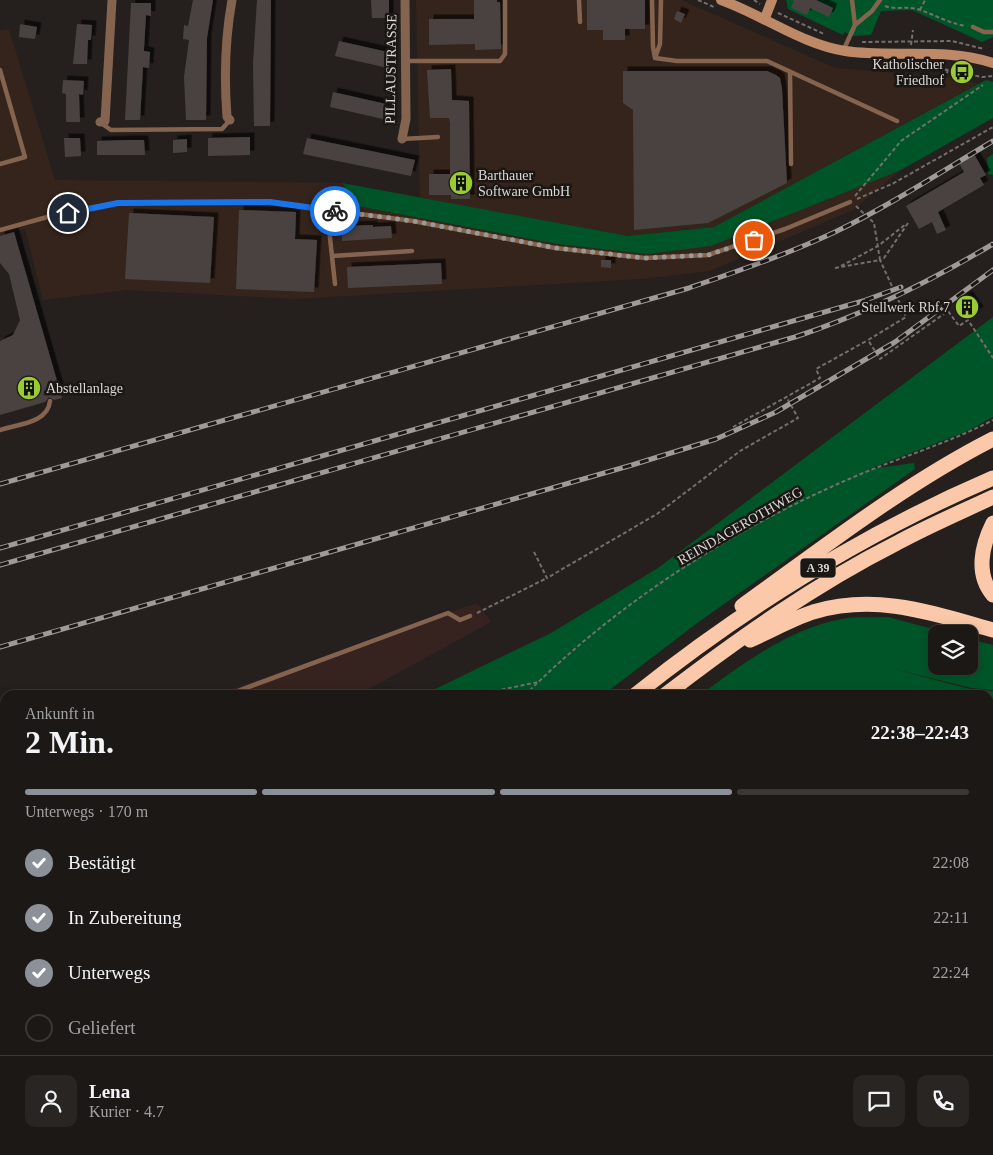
<!DOCTYPE html>
<html lang="de">
<head>
<meta charset="utf-8">
<style>
  body { margin:0; font-family:"Times New Roman",serif; background:#292523; color:#f1f3f6; height:100vh; display:flex; flex-direction:column; font-size:19px; white-space:nowrap }
  * { box-sizing:border-box; margin:0 }
  p { font-size:16px; color:#a0a0a1 }
  .icon { flex:none; width:28px; height:28px; fill:none; stroke:currentColor; stroke-width:2; stroke-linecap:round; stroke-linejoin:round }
  .map { position:relative; flex:1; overflow:hidden }
  .sheet { position:absolute; left:0px; top:690px; width:994px; height:465px; display:flex; flex-direction:column; background:#1c1816; border-radius:15px 15px 0 0; box-shadow:0 2px 12px #0003,0 0 0 1px #3a3735 }
  .sheet>* { flex:none }
  .controls { position:absolute; left:928px; top:625px; display:grid; gap:10px }
  .controls a { display:grid; place-items:center; width:50px; height:50px; border-radius:10px; background:#1c1816; box-shadow:0 2px 12px #0003,0 0 0 1px #3a3735; font-size:25px }
  .pin { position:absolute; display:grid; place-items:center; width:42px; height:42px; color:#fff; margin:-21px; border:2px solid #fff; border-radius:50%; box-shadow:0 1px 5px #0007 }
  .courier { position:absolute; display:grid; place-items:center; width:50px; height:50px; margin:-25px; border:4px solid #1a73e8; border-radius:50%; background:#fff; color:#222; box-shadow:0 1px 6px #0007 }
  .headline em { font-style:normal; font-weight:800 }
  .headline div { display:flex; flex-direction:column-reverse }
  .headline { display:flex; align-items:center; justify-content:space-between; height:85px; padding:0 25px }
  h1 { font-size:32px; font-weight:800; line-height:38px }
  .bar { display:grid; grid-template-columns:repeat(4,1fr); gap:8px 5px; align-content:center; height:60px; padding:0 25px }
  .bar i { height:6px; border-radius:4px; background:#3a3735 }
  .bar .active { background:#8c9099 }
  .bar p { grid-column:span 4 }
  .line { display:flex; align-items:center; gap:12px; padding:0 25px; border-top:1px solid #3a3735 }
  .line div { flex:1 }
  .round { display:grid; place-items:center; flex:none; width:52px; height:52px; border-radius:10px; background:#292523 }
  ol { padding:0 25px; list-style:none }
  li { display:flex; align-items:center; gap:15px; height:55px }
  li p { margin-inline-start:auto }
  li .icon { padding:5px; border-radius:50%; background:#8c9099; color:#fff; stroke-width:4 }
  li:last-child { color:#a0a0a1 }
  li i { width:28px; height:28px; border:2px solid #3a3735; border-radius:50% }
  .map>svg:first-child { display:block }
  .commercial { fill:#35241b }
  .industrial { fill:#36231f }
  .green { fill:#005528 }
  .building { fill:#484340; filter:url(#shadow) }
  .lines { fill:none; stroke-linecap:round; stroke-linejoin:round }
  .highway-tunnel { stroke:#403c39; stroke-width:15; stroke-dasharray:15 8; stroke-linecap:butt }
  .path { stroke:#736f6c; stroke-width:2; stroke-dasharray:4 2.5; stroke-linecap:butt }
  .lane { stroke:#84644f; stroke-width:4.5 }
  .street { stroke:#84644f; stroke-width:9 }
  .secondary { stroke:#bd8967; stroke-width:10 }
  .highway { stroke:#fbc9aa; stroke-width:15 }
  .rail-casing { stroke:#9e9a98; stroke-width:5 }
  .rail { stroke:#1b1714; stroke-width:3; stroke-dasharray:9; stroke-linecap:butt }
  .done { stroke:#9b9895; stroke-width:5; stroke-dasharray:0 9 }
  .route { stroke:#1a73e8; stroke-width:6 }
  .labels { text-anchor:middle; dominant-baseline:central; stroke-width:5; stroke-linejoin:round; paint-order:stroke }
  .shield { fill:#1b1714; stroke:#a19e9c; stroke-width:1 }
  .shield-label { font-size:12px; font-weight:bold; fill:#dbd8d6 }
  .poi-label { font-size:14px; fill:#dbd8d6; stroke:#1b1714; text-anchor:end }
  .street-label { font-size:14px; fill:#dbd8d6; stroke:#1b1714 }
</style>
</head>
<body>
<div class="map">
<svg width="993" height="1155" viewBox="0 0 993 1155">
  <defs>
    <filter id="shadow"><feDropShadow dx="4.5" dy="-4.5" stdDeviation="0" flood-color="#0009"/></filter>
  </defs>
  <rect width="100%" height="100%" fill="#25201d"/>
  <!-- commercial -->
  <path class="commercial" d="M 416,0 L 682,0 L 835,68 L 959,78 L 978,84 L 714,227 L 628,236 L 420,198 Z
    M 9,29 L 55,180 L 342,183 L 357,206 L 557,244 L 647,254 L 901,170 L 853,210 L 710,271 L 641,279 L 294,299 L 127,290 L 43,300 L 25,229 L 0,236 L 0,30 Z"/>
  <!-- industrial -->
  <path class="industrial" d="M 477,603 L 491,622 L 358,695 L 215,695 Z
    M 5,779 L 5,835 L 0,836 L 0,780 Z
    M 5,897 L 5,1150 L 71,1150 L 65,1155 L 0,1155 L 0,898 Z"/>
  <!-- green -->
  <path class="green" d="M 786,0 L 993,0 L 993,37 L 982,42 L 912,10 L 881,11 L 871,35 L 854,36 L 845,32 L 843,35 L 788,9 Z
    M 986,80 L 993,82 L 993,118 L 901,170 L 711,246 L 647,254 L 557,244 L 357,206 L 342,183 L 628,236 L 714,227 Z
    M 993,154 L 993,175 L 988,174 L 987,158 Z
    M 993,317 L 993,417 L 968,431 L 869,469 L 914,463 L 915,469 L 700,621 L 603,695 L 423,695 L 551,633 L 658,568 Z
    M 888,617 L 951,634 L 936,634 L 936,666 L 969,666 L 969,639 L 993,645 L 993,690 L 971,688 L 887,667 L 970,689 L 993,691 L 993,756 L 989,754 L 989,695 L 700,695 C 743,664 788,629 842,619 C 856,616 873,618 888,617 Z
    M 5,857 L 5,897 L 0,898 L 0,859 Z
    M 989,1110 L 993,1110 L 993,1151 L 958,1152 L 958,1155 L 926,1155 L 926,1150 L 989,1150 Z
    M 199,1150 L 222,1150 L 223,1155 L 195,1155 Z
    M 589,1150 L 638,1150 L 638,1155 L 589,1155 Z"/>
  <!-- building -->
  <path class="building" d="M 193,0 L 213,0 L 207,38 L 206,120 L 186,120 L 184,77 L 189,40 L 183,39 L 184,25 L 188,26 Z
    M 257,0 L 271,0 L 270,126 L 254,126 L 253,63 Z
    M 371,0 L 389,0 L 389,18 L 372,18 Z
    M 474,0 L 497,0 L 497,2 L 500,2 L 501,49 L 475,50 L 475,44 L 429,45 L 429,19 L 474,19 Z
    M 587,0 L 645,0 L 645,29 L 625,29 L 625,40 L 603,40 L 603,30 L 587,30 Z
    M 791,0 L 816,0 L 833,8 L 829,17 L 810,8 L 807,15 L 791,8 L 794,1 Z
    M 131,3 L 151,3 L 151,16 L 146,15 L 144,49 L 144,51 L 150,52 L 149,68 L 143,67 L 140,120 L 125,120 Z
    M 677,11 L 685,14 L 681,23 L 674,19 Z
    M 20,24 L 37,27 L 35,39 L 19,37 Z
    M 77,24 L 92,25 L 91,40 L 88,40 L 87,64 L 73,64 Z
    M 339,41 L 392,53 L 388,68 L 335,56 Z
    M 451,69 L 452,100 L 469,101 L 470,199 L 451,199 L 451,195 L 429,195 L 429,174 L 450,174 L 450,123 L 449,118 L 430,118 L 427,70 Z
    M 623,71 L 767,71 L 776,75 L 780,78 L 782,89 L 787,183 L 708,223 L 634,230 L 633,110 L 623,103 Z
    M 63,80 L 84,81 L 83,95 L 79,94 L 80,122 L 66,122 L 66,94 L 62,93 Z
    M 333,92 L 386,104 L 383,119 L 330,107 Z
    M 250,137 L 250,155 L 208,156 L 208,138 Z
    M 64,138 L 80,138 L 81,156 L 65,157 Z
    M 307,138 L 415,160 L 411,176 L 303,154 Z
    M 187,139 L 187,152 L 173,153 L 173,140 Z
    M 127,140 L 144,140 L 145,155 L 97,155 L 97,141 Z
    M 974,154 L 986,175 L 980,178 L 984,185 L 938,212 L 946,230 L 937,234 L 932,222 L 919,229 L 906,206 L 964,172 L 959,163 Z
    M 239,210 L 296,212 L 295,239 L 317,240 L 314,292 L 236,289 Z
    M 129,213 L 214,217 L 210,283 L 125,279 Z
    M 373,225 L 373,227 L 391,226 L 392,238 L 342,241 L 342,226 Z
    M 14,232 L 62,398 L 54,400 L 49,397 L 45,402 L 0,415 L 0,341 L 13,335 L 20,320 L 9,274 L 0,263 L 0,236 Z
    M 601,260 L 611,260 L 611,268 L 601,267 Z
    M 441,263 L 442,284 L 348,288 L 347,267 Z
    M 968,295 L 979,311 L 967,319 L 955,304 Z"/>
  <g class="lines">
    <!-- highway-tunnel -->
    <path class="highway-tunnel" d="M 134,1155 L 141,1150"/>
    <!-- path -->
    <path class="path" d="M 698,0 L 714,7
      M 754,0 L 760,4
      M 885,6 C 895,10 906,6 917,9 C 934,14 947,23 966,26
      M 920,10 L 925,0
      M 778,13 L 824,34
      M 862,42 L 952,41 L 984,49
      M 911,45 L 913,30
      M 918,64 L 982,77 L 993,76
      M 947,73 L 948,68
      M 855,196 L 901,141 L 983,85
      M 857,199 L 894,183 L 993,127
      M 908,223 L 884,258 L 880,260 L 906,317 L 868,340 L 880,359 L 948,311 L 959,326 L 968,320 L 993,358
      M 841,266 L 878,246 L 906,224
      M 835,268 L 880,260 L 874,223 L 856,206
      M 733,427 L 820,378 L 816,369 L 868,340
      M 534,552 L 547,578 L 657,514 L 740,451 L 798,418 L 787,398
      M 477,613 L 547,578
      M 797,692 L 802,695
      M 476,695 L 538,682
      M 525,695 C 616,604 731,530 849,479 C 897,458 947,444 993,420
      M 989,745 L 993,745
      M 989,1110 L 991,1103
      M 471,1150 L 471,1155
      M 593,1150 L 593,1155
      M 634,1150 L 634,1155
      M 950,1150 L 950,1155
      M 190,1155 L 194,1150"/>
    <!-- lane -->
    <path class="lane" d="M 579,0 L 580,22
      M 652,0 L 653,47 L 655,58
      M 852,0 L 855,25
      M 973,27 L 984,32 L 993,32
      M 844,49 L 855,25 L 872,11 L 880,0
      M 655,58 L 677,61 L 767,61 L 897,121
      M 655,58 L 660,44 L 661,0
      M 406,61 L 500,61 L 505,54 L 505,0
      M 0,70 L 25,157 L 0,164
      M 790,72 L 791,164
      M 101,123 L 111,130 L 222,129 L 230,120
      M 402,139 L 438,137
      M 327,210 L 335,284
      M 0,230 L 51,216 L 118,203 L 270,202 L 413,221 L 555,248 L 645,258 L 708,255 L 785,229 L 850,202
      M 332,256 L 412,251
      M 0,430 C 18,424 48,423 50,401
      M 227,695 L 448,613 L 460,620 L 470,616
      M 0,793 L 5,791
      M 0,879 L 5,877
      M 0,934 L 5,935
      M 0,1067 L 5,1063
      M 991,1096 L 993,1095
      M 0,1110 L 5,1117
      M 0,1123 L 5,1119"/>
    <!-- street -->
    <path class="street" d="M 230,120 L 227,117 C 224,78 225,39 232,0
      M 100,122 L 105,121 L 112,0
      M 402,139 L 406,119 L 405,0
      M 410,1150 L 410,1155
      M 528,1150 L 528,1155
      M 725,1150 L 725,1155
      M 283,1155 L 286,1150"/>
    <!-- secondary -->
    <path class="secondary" d="M 721,0 C 761,14 803,45 845,51 C 893,58 946,47 993,63
      M 765,18 L 772,0
      M 989,1060 L 993,1063
      M 616,1150 L 616,1155"/>
    <!-- highway -->
    <path class="highway" d="M 993,523 C 982,545 975,574 993,595
      M 742,606 C 823,548 903,485 993,439
      M 750,640 C 771,631 792,619 813,612 C 877,593 932,613 993,630
      M 635,695 C 744,608 865,533 993,478
      M 665,695 C 738,639 814,585 897,543 C 928,526 961,512 993,497
      M 108,1155 L 114,1150"/>
    <!-- rail casing -->
    <g class="rail-casing">
      <path id="rail" d="M 0,484 L 689,288 C 738,271 788,254 835,232 C 889,206 941,172 993,141
        M 0,548 L 863,301 L 901,287
        M 0,565 L 795,337 C 865,314 929,282 993,244
        M 0,647 L 632,465 L 716,439 L 776,412 L 895,342 L 993,270"/>
    </g>
    <!-- rail -->
    <use href="#rail" class="rail"/>
  </g>
  <g class="lines">
    <!-- done -->
    <path class="done" d="M 335,211 L 413,221 L 556,248 L 645,258 L 708,255 L 754,240"/>
    <!-- route -->
    <path class="route" d="M 68,213 L 118,203 L 270,202 L 335,211"/>
  </g>
  <!-- icons -->
  <defs>
    <g id="bus-disc" transform="scale(1.25)"><circle r="9.5" fill="#9bcb33" stroke="#1b1714"/><path d="M-5-6H5V4H4V6H2V4H-2V6H-4V4H-5ZM-3.5-4V0h7V-4ZM-3.5 1.2v1.5H-2V1.2ZM2 1.2v1.5H3.5V1.2Z" fill="#111"/></g>
    <g id="building-disc" transform="scale(1.25)"><circle r="9.5" fill="#9bcb33" stroke="#1b1714"/><path d="M-4-6H4V6H1V3H-1V6H-4ZM-2.5-4.3h1.7v1.8h-1.7ZM.8-4.3h1.7v1.8H.8ZM-2.5-1h1.7V.8h-1.7ZM.8-1h1.7V.8H.8Z" fill="#111"/></g>
  </defs>
  <g fill-rule="evenodd">
    <use href="#bus-disc" x="962" y="72"/>
    <use href="#building-disc" x="461" y="183"/>
    <use href="#building-disc" x="967" y="307"/>
    <use href="#building-disc" x="29" y="388"/>
  </g>
  <g class="labels">
    <!-- shield labels -->
    <rect class="shield" x="800.5" y="558.5" width="35" height="19" rx="4"/>
    <g class="shield-label">
      <text x="818" y="568">A 39</text>
    </g>
    <!-- poi labels -->
    <g class="poi-label">
      <text x="944" y="64">Katholischer<tspan x="944" dy="16">Friedhof</tspan></text>
      <text x="478" y="175" text-anchor="start">Barthauer<tspan x="478" dy="16">Software GmbH</tspan></text>
      <text x="950" y="307">Stellwerk Rbf 7</text>
      <text x="46" y="388" text-anchor="start">Abstellanlage</text>
    </g>
    <!-- street labels -->
    <g class="street-label">
      <text transform="translate(391 69) rotate(-89)">PILLAUSTRASSE</text>
      <text transform="translate(740 526) rotate(-30)">REINDAGEROTHWEG</text>
    </g>
  </g>
</svg>
<div class="controls">
<a><svg class="icon" aria-label="layers" viewBox="0 0 24 24"><path d="M12 4l9 5-9 5-9-5zM3 14l9 5 9-5"/></svg></a>
</div>
<div class="pin" style="left:754px;top:240px;background:#ea580c"><svg class="icon" aria-label="bag" viewBox="0 0 24 24"><path d="M5 8h14l-1 12H6zM9 8a3 3 0 0 1 6 0"/></svg></div>
<div class="pin" style="left:68px;top:213px;background:#1f2937"><svg class="icon" aria-label="home" viewBox="0 0 24 24"><path d="M3 11l9-7 9 7M6 9v11h12V9"/></svg></div>
<div class="courier" style="left:335px;top:211px"><svg class="icon" aria-label="bike" viewBox="0 0 24 24"><circle cx="6" cy="16" r="4"/><circle cx="18" cy="16" r="4"/><path d="M6 16l4-8h5l3 8M10 8l3 8H6M13 5h3"/></svg></div>
<section class="sheet">
<div class="headline"><div><h1>2 Min.</h1><p>Ankunft in</p></div><em>22:38–22:43</em></div>
<div class="bar"><i class="active"></i><i class="active"></i><i class="active"></i><i></i><p>Unterwegs · 170 m</p></div>
<ol>
<li><svg class="icon" aria-label="check" viewBox="0 0 24 24"><path d="M5 12l5 5 9-10"/></svg>Bestätigt<p>22:08</p></li>
<li><svg class="icon" aria-label="check" viewBox="0 0 24 24"><path d="M5 12l5 5 9-10"/></svg>In Zubereitung<p>22:11</p></li>
<li><svg class="icon" aria-label="check" viewBox="0 0 24 24"><path d="M5 12l5 5 9-10"/></svg>Unterwegs<p>22:24</p></li>
<li><i></i>Geliefert</li>
</ol>
<div class="line" style="height:90px"><a class="round"><svg class="icon" aria-label="person" viewBox="0 0 24 24"><circle cx="12" cy="8" r="4"/><path d="M4 21q1-7 8-7t8 7"/></svg></a><div><b>Lena</b><p>Kurier · 4.7</p></div><a class="round"><svg class="icon" aria-label="chat" viewBox="0 0 24 24"><path d="M4 5h16v11H9l-5 4z"/></svg></a><a class="round"><svg class="icon" aria-label="phone" viewBox="0 0 24 24"><path d="M5 4h4l2 5-3 2q2 4 5 5l2-3 5 2v4C11 20 4 13 5 4z"/></svg></a></div>
</section>
</div>
</body>
</html>
